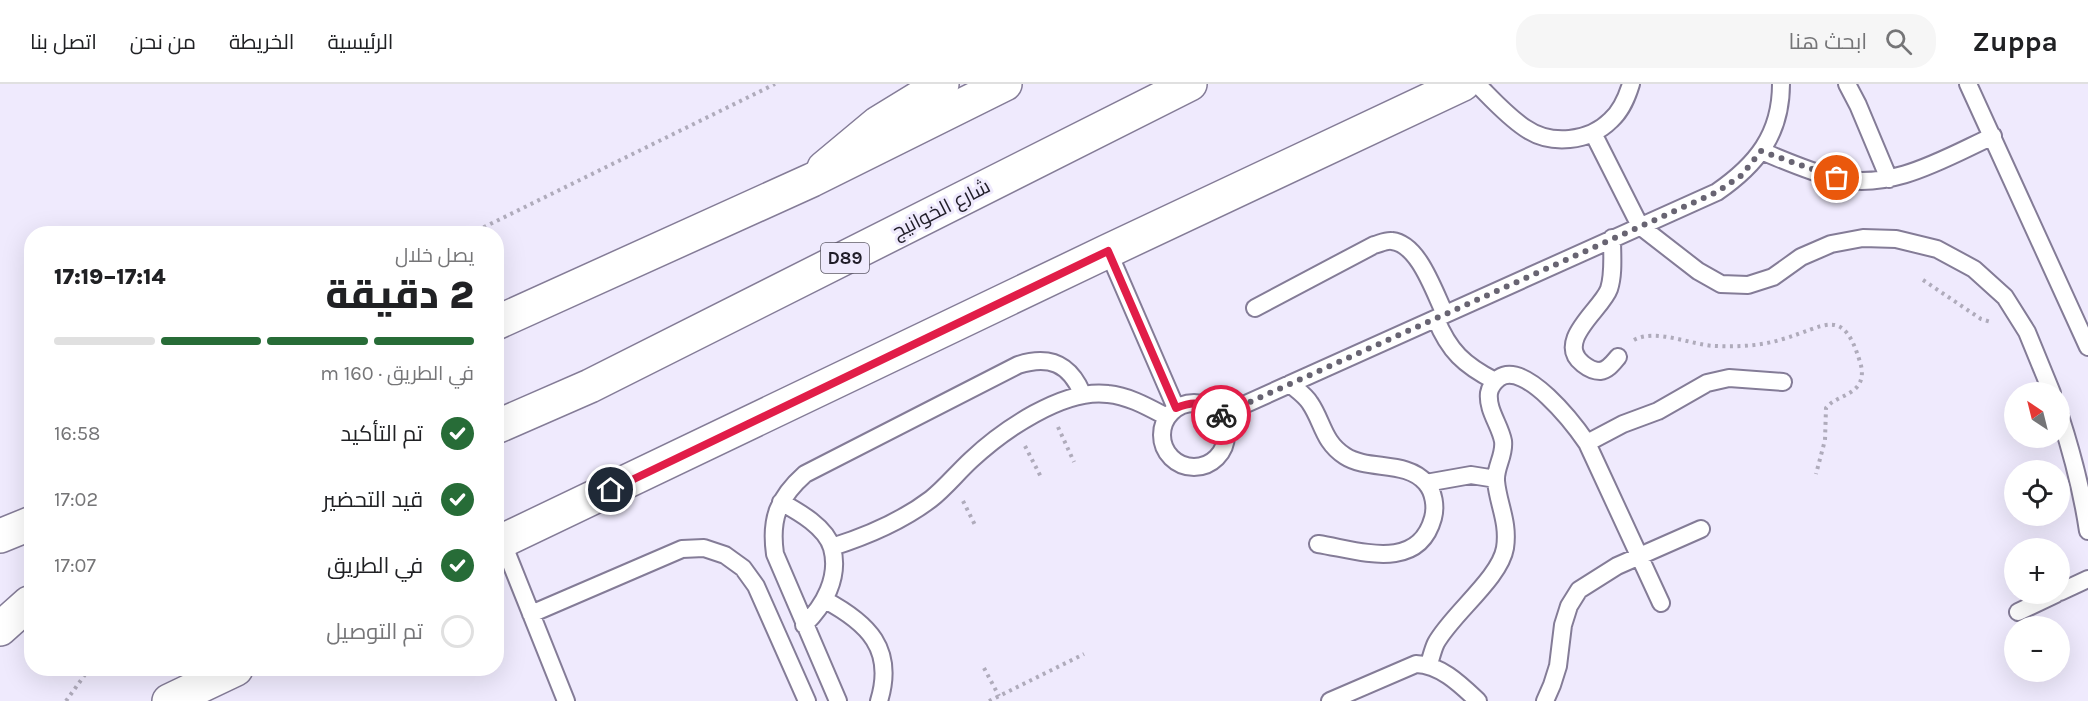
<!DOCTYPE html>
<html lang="ar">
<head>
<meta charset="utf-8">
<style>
  body { margin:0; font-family:Karla,Cairo,sans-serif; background:#f6f6f6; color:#202124; direction:rtl; height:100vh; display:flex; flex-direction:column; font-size:22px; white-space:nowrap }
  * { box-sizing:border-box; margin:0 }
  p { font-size:20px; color:#757577 }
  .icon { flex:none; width:33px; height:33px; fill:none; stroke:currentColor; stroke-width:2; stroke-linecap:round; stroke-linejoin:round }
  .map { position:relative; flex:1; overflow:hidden; direction:ltr }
  .drawer { position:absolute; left:24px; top:142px; width:480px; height:450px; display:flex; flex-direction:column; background:#fff; border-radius:24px; box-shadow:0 6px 24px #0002; direction:rtl }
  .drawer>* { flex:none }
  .needle { width:39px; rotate:325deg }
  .buttons { position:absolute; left:2004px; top:298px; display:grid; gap:12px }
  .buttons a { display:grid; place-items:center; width:66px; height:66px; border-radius:50%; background:#fff; box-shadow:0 6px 24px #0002; font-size:30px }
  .pin { position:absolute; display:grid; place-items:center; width:51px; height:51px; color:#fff; margin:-26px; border:3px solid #fff; border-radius:50%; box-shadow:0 2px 6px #0007 }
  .courier { position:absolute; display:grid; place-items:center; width:60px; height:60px; margin:-30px; border:4px solid #e11d48; border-radius:50%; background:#fff; color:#222; box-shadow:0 2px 8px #0007 }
  .overview em { font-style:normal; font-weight:800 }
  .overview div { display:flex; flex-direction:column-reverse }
  .overview { display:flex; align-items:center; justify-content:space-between; height:102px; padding:0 30px }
  h1 { font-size:39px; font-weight:800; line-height:45px }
  .bar { display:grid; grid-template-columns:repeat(4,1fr); gap:9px 6px; align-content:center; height:72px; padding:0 30px }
  .bar i { height:8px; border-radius:4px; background:#e0e0e0 }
  .bar .current { background:#276c37 }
  .bar p { grid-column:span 4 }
  ol { padding:0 30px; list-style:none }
  li { display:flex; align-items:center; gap:18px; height:66px }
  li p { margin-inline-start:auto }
  li .icon { padding:6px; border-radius:50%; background:#276c37; color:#fff; stroke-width:4 }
  li:last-child { color:#757577 }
  li i { width:33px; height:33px; border:3px solid #e0e0e0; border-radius:50% }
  header { display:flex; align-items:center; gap:36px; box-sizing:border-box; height:84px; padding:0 30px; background:#fff; border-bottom:2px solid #e0e0e0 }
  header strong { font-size:28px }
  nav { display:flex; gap:33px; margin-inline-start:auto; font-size:21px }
  .search { width:420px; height:54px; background:#f6f6f6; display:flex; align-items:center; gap:15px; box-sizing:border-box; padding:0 21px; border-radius:24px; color:#757577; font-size:22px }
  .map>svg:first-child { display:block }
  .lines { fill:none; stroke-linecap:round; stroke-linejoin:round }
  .service-casing { stroke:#847c97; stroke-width:20 }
  .minor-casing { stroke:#847c97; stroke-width:36 }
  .trunk-casing { stroke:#847c97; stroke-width:36 }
  .path { stroke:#afabbb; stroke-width:4; stroke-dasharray:3 4.5; stroke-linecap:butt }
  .service { stroke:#fff; stroke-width:16 }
  .minor { stroke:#fff; stroke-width:33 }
  .trunk { stroke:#fff; stroke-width:33 }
  .done { stroke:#686472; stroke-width:6; stroke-dasharray:0 10.8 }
  .route { stroke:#e11d48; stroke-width:8 }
  .labels { text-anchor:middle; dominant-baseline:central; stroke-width:6; stroke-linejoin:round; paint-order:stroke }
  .shield { fill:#efeafd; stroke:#5d5a67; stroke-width:1.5 }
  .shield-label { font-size:18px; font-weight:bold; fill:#1f1c27 }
  .street-label { font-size:20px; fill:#1f1c27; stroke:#efeafd }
</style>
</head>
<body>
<header>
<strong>Zuppa</strong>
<div class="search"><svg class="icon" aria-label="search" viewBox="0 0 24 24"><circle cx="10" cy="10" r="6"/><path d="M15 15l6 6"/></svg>ابحث هنا</div>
<nav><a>الرئيسية</a><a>الخريطة</a><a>من نحن</a><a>اتصل بنا</a></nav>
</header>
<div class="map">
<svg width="2088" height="617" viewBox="0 0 2088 617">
  <rect width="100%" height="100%" fill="#efeafd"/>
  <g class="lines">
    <!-- service casing -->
    <g class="service-casing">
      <path id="service" d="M 1477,0 C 1492,15 1507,32 1525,44 C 1551,62 1589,58 1611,36 C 1622,26 1627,13 1631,0
        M 1847,0 L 1858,21 L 1889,95
        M 1968,0 L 2088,263
        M 1593,49 L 1640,142 L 1698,187 L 1721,200 L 1748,201 L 1773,193 L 1801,173 L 1831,160 L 1863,154 L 1896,155 L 1937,165 L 1974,185 L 2005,213 L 2027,248 L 2052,309
        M 1761,67 C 1786,77 1810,88 1835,94 C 1892,107 1943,75 1993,52
        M 1612,154 C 1612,171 1614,190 1609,205 C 1602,225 1554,257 1583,280 C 1588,284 1594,287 1600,287 C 1608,286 1613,279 1618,273
        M 1108,167 L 1176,324
        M 1255,224 L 1374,161 C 1379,160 1386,156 1392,157 C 1419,160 1434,208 1445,230
        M 1436,235 C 1449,267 1464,281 1495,297
        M 1290,300 C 1297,306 1305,311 1310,319 C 1323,338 1323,358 1345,372 C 1368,387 1407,376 1426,399 C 1434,408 1436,423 1433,434 C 1418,489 1358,466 1318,460
        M1162 351a32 32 0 1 1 64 0a32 32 0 1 1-64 0Z
        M 1219,332 L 1717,108 C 1756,81 1781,51 1781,0
        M 2060,332 C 2072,369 2082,407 2088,447
        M 1587,359 L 1623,340 L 1658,327 L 1707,299 L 1729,294 L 1783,298
        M 1426,399 L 1471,391 L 1496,395
        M 781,418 C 799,428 826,443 832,464 C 840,493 824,522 804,541
        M 502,457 L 566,617
        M 832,463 C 867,452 902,437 931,415 C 945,404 957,389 971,376 C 1002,347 1063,304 1108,310 C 1129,312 1148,323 1167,333
        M 2060,508 L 2088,495
        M 825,516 C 868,539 895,565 879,617
        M 2018,528 L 2056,510
        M 531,530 L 682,465 L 704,464 L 725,471 L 743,484 L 756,502 L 807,617
        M 1429,580 C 1431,574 1433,565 1436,559 C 1452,530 1500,494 1505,464 C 1509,438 1498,420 1496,397 C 1495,383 1505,371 1503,357 C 1500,341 1487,326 1489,309 C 1490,303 1494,298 1499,294 C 1525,276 1574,340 1587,359 L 1661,519
        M 838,617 L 775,470 C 770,435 778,414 805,390 L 1018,281 C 1049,271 1069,279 1082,309
        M 1330,617 L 1416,580 C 1441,581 1460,600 1478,617
        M 1545,617 L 1552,601 L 1558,582 L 1563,541 L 1569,522 L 1579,506 L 1617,482 L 1701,445"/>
    </g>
    <!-- minor casing -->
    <g class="minor-casing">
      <path id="minor" d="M 824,84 L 878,39 L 942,0
        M 496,460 L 1108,167 L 1463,0
        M 169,617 L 236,585"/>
    </g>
    <!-- trunk casing -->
    <g class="trunk-casing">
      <path id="trunk" d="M 496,239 L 812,96 L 1005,0
        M 496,343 L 590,302 L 1190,0
        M 0,452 L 32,439
        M 0,545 L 29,519"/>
    </g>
    <!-- path -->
    <path class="path" d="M 470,150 L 775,0
      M 1923,196 L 1981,235 L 1991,238
      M 1634,256 C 1656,244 1691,261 1715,262 C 1738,263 1761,262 1783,255 C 1825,243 1843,221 1860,278 C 1863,287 1863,297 1856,304 C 1847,313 1834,314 1826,324 L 1825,356 L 1816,390
      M 1058,343 L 1074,378
      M 1025,362 L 1042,395
      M 963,417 L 976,443
      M 984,584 L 999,612
      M 66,617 L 89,585
      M 989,617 L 1084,570"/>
    <!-- service -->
    <use href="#service" class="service"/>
    <!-- minor -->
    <use href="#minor" class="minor"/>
    <!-- trunk -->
    <use href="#trunk" class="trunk"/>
  </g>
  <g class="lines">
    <!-- done -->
    <path class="done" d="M 1221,331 L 1717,108 L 1742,91 L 1761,67 L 1837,94"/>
    <!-- route -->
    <path class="route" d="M 611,406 L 1108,167 L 1176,324 C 1202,314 1201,323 1221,331"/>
  </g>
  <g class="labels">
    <!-- shield labels -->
    <rect class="shield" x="821" y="159" width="48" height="30" rx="4.5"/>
    <g class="shield-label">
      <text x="845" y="174">D89</text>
    </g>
    <!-- street labels -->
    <g class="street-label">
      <text transform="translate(941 125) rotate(-27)">شارع الخوانيج</text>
    </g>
  </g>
</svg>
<div class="buttons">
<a><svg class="needle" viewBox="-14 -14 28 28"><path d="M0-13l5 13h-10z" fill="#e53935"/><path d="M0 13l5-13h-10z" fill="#757577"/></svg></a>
<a><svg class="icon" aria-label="locate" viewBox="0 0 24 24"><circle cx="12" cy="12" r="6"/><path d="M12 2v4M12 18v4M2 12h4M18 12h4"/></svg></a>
<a>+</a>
<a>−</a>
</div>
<div class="pin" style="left:1837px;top:94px;background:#ea580c"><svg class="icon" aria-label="bag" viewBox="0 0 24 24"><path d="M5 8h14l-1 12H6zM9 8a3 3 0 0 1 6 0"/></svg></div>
<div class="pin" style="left:611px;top:406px;background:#1f2937"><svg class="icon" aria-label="home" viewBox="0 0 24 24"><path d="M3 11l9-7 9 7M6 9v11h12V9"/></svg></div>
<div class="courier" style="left:1221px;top:331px"><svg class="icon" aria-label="bike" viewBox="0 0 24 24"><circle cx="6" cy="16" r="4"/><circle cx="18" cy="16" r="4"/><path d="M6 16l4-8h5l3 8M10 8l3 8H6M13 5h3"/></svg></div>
<section class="drawer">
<div class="overview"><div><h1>2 دقيقة</h1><p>يصل خلال</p></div><em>17:14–17:19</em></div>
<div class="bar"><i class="current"></i><i class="current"></i><i class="current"></i><i></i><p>في الطريق · 160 m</p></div>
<ol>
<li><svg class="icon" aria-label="check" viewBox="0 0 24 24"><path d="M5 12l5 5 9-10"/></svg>تم التأكيد<p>16:58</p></li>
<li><svg class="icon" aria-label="check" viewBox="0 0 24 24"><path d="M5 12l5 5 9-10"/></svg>قيد التحضير<p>17:02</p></li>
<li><svg class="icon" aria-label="check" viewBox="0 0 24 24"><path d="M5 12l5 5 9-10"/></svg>في الطريق<p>17:07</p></li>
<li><i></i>تم التوصيل</li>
</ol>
</section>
</div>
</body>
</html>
